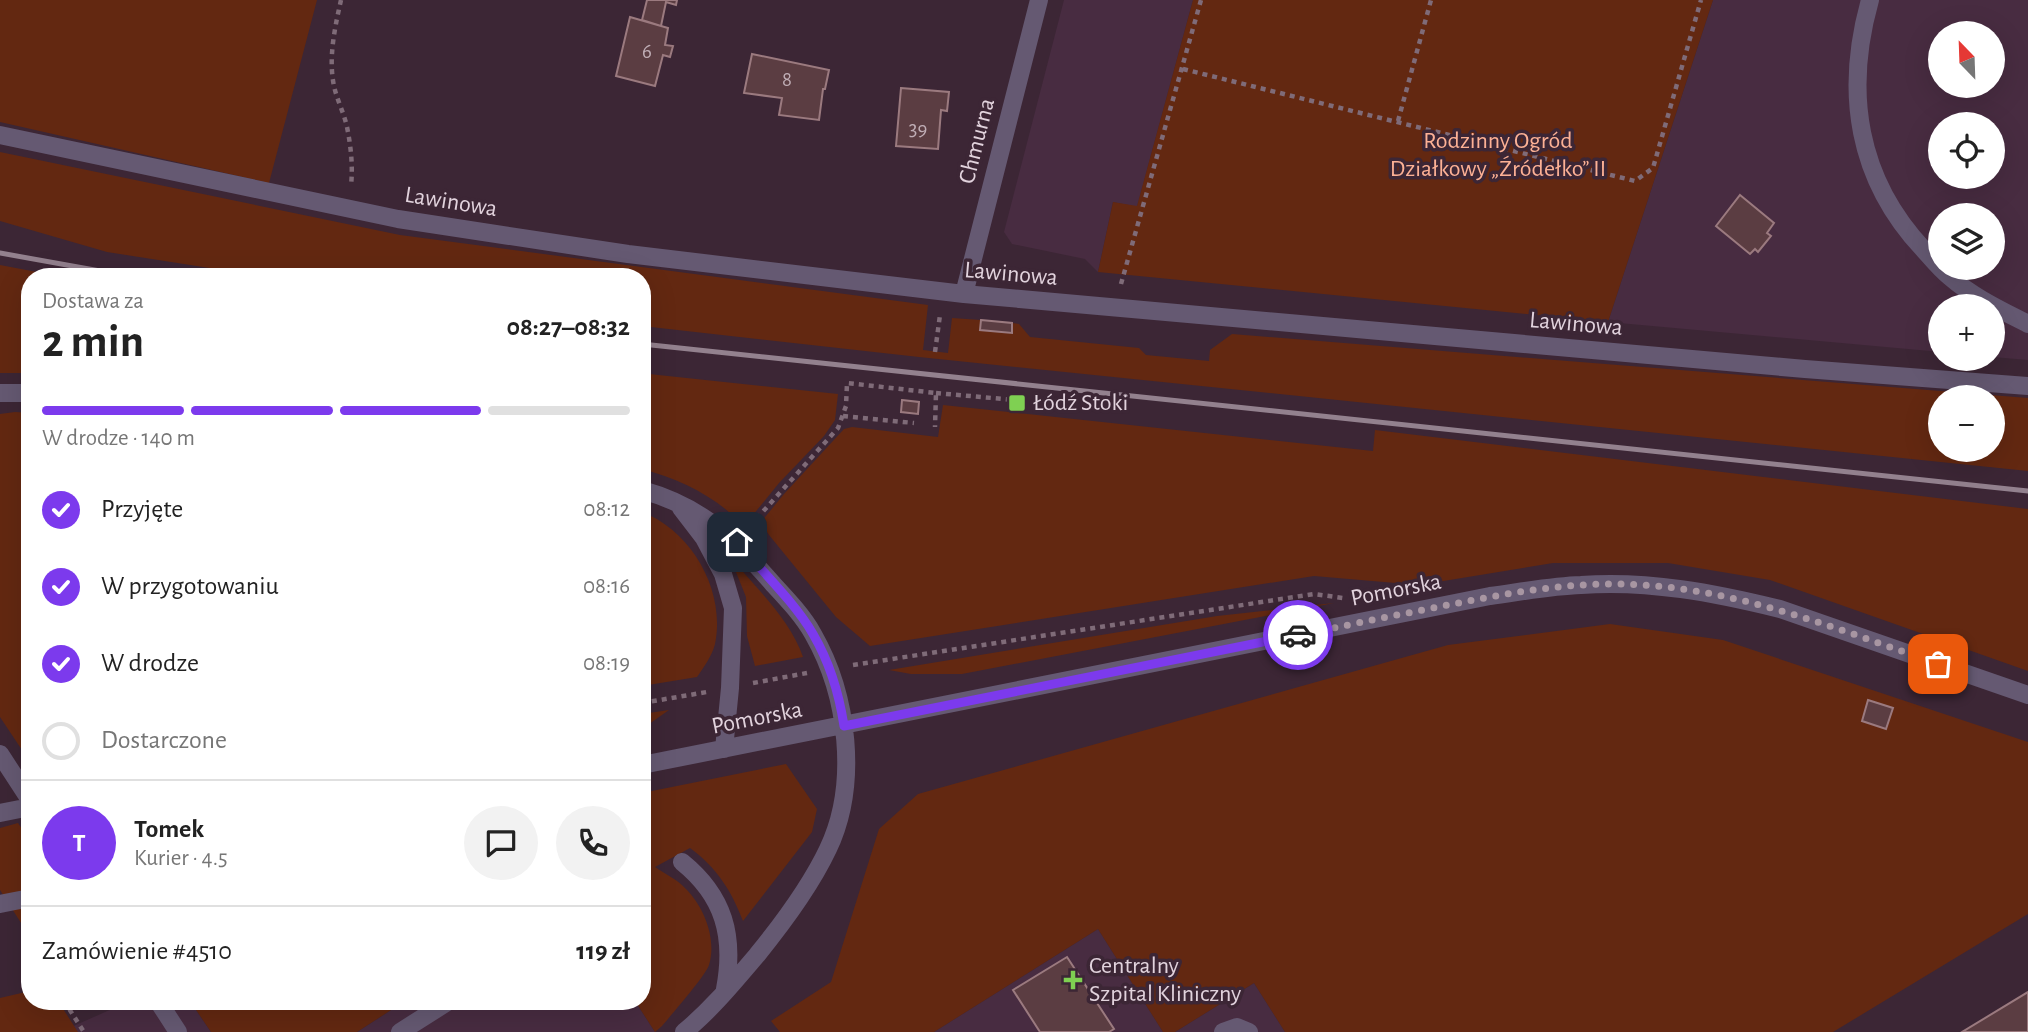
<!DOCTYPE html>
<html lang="pl">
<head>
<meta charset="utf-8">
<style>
  body { margin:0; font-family:"Alegreya Sans",sans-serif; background:#f2f2f2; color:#222; height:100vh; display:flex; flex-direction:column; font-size:26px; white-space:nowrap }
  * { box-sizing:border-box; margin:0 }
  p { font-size:23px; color:#767676 }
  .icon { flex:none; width:38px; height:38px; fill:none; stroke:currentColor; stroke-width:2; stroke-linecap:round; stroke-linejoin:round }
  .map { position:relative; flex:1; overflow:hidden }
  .sheet { position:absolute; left:21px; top:268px; width:630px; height:742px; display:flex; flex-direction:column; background:#fff; border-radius:28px; box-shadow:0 7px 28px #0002 }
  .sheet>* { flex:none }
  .needle { width:46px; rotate:337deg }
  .controls { position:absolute; left:1928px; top:21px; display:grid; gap:14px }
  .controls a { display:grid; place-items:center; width:77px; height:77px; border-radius:50%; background:#fff; box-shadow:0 7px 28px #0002; font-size:35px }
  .pin { position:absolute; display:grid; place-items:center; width:60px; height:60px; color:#fff; margin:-30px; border-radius:14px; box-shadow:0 4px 10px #0006 }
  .courier { position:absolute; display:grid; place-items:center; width:70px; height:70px; margin:-35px; border:5px solid #7c3aed; border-radius:50%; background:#fff; color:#222; box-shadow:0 2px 9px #0007 }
  .overview em { font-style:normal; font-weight:700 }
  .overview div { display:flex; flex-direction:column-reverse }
  .overview { display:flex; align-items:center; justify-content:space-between; height:119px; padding:0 21px }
  h1 { font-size:46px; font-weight:700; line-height:52px }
  .bar { display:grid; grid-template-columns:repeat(4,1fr); gap:10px 7px; align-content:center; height:84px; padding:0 21px }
  .bar i { height:9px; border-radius:5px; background:#e0e0e0 }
  .bar .active { background:#7c3aed }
  .bar p { grid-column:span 4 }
  .line { display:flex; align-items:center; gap:18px; padding:0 21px; border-top:2px solid #e0e0e0 }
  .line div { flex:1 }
  .round { display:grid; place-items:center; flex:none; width:74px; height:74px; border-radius:37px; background:#f2f2f2 }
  ol { padding:0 21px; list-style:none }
  li { display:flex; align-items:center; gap:21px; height:77px }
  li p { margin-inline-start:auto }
  li .icon { padding:7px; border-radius:50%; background:#7c3aed; color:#fff; stroke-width:4 }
  li:last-child { color:#767676 }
  li i { width:38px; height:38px; border:4px solid #e0e0e0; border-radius:50% }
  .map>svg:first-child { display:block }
  .built { fill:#482c41; fill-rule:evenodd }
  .green { fill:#632811; fill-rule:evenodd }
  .building { fill:#5b3d42; stroke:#9b7a7f; stroke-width:2 }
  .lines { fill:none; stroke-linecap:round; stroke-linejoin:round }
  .path { stroke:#7f6b78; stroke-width:4.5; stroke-dasharray:5 5; stroke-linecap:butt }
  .minor { stroke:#655972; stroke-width:18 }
  .rail { stroke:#93818e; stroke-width:5 }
  .minor-bridge { stroke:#655972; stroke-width:18 }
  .done { stroke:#a896a2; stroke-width:7; stroke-dasharray:0 12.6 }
  .route { stroke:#7c3aed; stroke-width:9 }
  .poi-dot { fill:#7fd052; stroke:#3c2635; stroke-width:2.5 }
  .labels { text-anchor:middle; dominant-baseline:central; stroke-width:7; stroke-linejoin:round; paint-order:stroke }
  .number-label { font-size:21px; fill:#c0aeb6 }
  .street-label { font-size:24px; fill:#e2d3dd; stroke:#3c2635 }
  .park-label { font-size:24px; fill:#fdb195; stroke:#3c2635 }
  .poi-label { font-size:24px; fill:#e2d3dd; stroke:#3c2635; text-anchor:start }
</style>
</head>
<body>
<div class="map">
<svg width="2028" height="1032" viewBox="0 0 2028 1032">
  <rect width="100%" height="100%" fill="#3c2635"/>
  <!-- built -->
  <path class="built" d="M 1064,0 L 1193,0 L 1137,207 L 1113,202 L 1098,272 L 1085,259 L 1012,244 L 1004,232 Z
    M 1713,0 L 2028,0 L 2028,360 L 1993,357 L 1993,306 L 1941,306 L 1941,352 L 1608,322 ZM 1941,33 L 1993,33 L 1993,86 L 1941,86 ZM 1941,124 L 1993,124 L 1993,177 L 1941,177 ZM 1941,215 L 1993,215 L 1993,268 L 1941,268 Z
    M 1098,929 L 1163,1032 L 934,1032 Z
    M 1254,983 L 1285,1032 L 1175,1032 Z
    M 130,1001 L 190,1001 L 211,1032 L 60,1032 Z
    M 405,1001 L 635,1001 L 655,1032 L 357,1032 Z"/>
  <!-- green -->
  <path class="green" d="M 0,0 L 317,0 L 269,183 L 0,122 Z
    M 1193,0 L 1713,0 L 1608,322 L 1098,272 L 1113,202 L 1137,206 Z
    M 0,152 L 400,235 L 928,305 L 923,350 L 948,353 L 952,318 L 981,320 L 980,329 L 1012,332 L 1012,323 L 1019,324 L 1030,337 L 1139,348 L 1146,355 L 1209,361 L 1210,350 L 1232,334 L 2028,398 L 2028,471 L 919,357 L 642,326 L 642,276 L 261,276 L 107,252 L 0,221 ZM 1941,397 L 1993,397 L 1993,450 L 1941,450 Z
    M 0,265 L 58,276 L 30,276 L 30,373 L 0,373 Z
    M 642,353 L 650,354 L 649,374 L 838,394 L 835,420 L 824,436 L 779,483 L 744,526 C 715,496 682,480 642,469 Z
    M 943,405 L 1373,451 L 1375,430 L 2028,509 L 2028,671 L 1770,580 L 1668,563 L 1553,563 L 1419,585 L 1314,576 L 870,646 L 836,617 L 769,535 L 761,522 L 784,494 L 844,429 L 852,427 L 938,437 Z
    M 15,412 L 30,413 L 30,762 L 0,717 L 0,414 Z
    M 642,512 C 692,531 726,591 715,644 C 712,656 704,667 697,677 L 642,686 Z
    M 730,557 C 756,588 790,619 803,657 L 755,666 L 747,636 L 746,597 Z
    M 1334,603 L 962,674 L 911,674 L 889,670 L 1217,616 Z
    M 1610,624 L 1723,640 L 2028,742 L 2028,914 L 1833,1032 L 1285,1032 L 1254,983 L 1175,1032 L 1163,1032 L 1098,929 L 934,1032 L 780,1032 L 771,1021 L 831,982 L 879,829 L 918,794 L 1448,645 Z
    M 669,710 L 642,729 L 642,714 Z
    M 786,764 L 817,809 L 812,832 L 743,921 C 731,890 717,868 690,848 L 655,867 C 665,874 677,879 686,889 C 704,907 717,939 709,965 C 706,975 672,1014 662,1026 L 655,1032 L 635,1001 L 642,1001 L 642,793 Z
    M 18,823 L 30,841 L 30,937 L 0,890 L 0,828 Z
    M 30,991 L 30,1001 L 58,1001 L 78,1032 L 0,1032 L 0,998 Z
    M 190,1001 L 405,1001 L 357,1032 L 211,1032 Z"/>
  <!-- building -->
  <path class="building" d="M 647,0 L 677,0 L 676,5 L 666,2 L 661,26 L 642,20 Z
    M 630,17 L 668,28 L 665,45 L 673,46 L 670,57 L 663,55 L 655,86 L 616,76 Z
    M 752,54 L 829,70 L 825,89 L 823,89 L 819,120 L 779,115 L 782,98 L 744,93 Z
    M 901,88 L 949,92 L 947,111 L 941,110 L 938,149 L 896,146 Z
    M 1740,195 L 1774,223 L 1767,233 L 1771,236 L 1758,252 L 1755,249 L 1750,254 L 1716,226 Z
    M 981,320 L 1012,323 L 1012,333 L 980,330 Z
    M 902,400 L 919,402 L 918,414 L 901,412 Z
    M 1868,700 L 1893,708 L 1886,729 L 1862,721 Z
    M 1067,957 L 1114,1029 L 1109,1032 L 1040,1032 L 1013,990 Z
    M 2028,992 L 2028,1032 L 1962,1032 Z"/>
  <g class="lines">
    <!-- path -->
    <path class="path" d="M 341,0 C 335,27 328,58 334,86 C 337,100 344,113 347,127 C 351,147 353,166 351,186
      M 1183,69 L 1635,181 L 1653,168 L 1701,0
      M 1398,121 L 1431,0
      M 1121,284 L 1201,0
      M 935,352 L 940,315
      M 936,393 L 1026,401
      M 843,416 L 914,423
      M 750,526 L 838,428 L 846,406 L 847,383 L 936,393 L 935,427
      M 853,665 L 1314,594 L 1343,598
      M 753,683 L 807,673
      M 642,703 L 707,692
      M 64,1001 L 84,1032"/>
    <!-- minor -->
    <path class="minor" d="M 1870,0 C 1844,92 1857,179 1924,250 C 1932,259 1940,269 1950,277 C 1973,297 2001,310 2028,324
      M 0,135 L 398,219 L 628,254 L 964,294 L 1805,369 L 2028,386
      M 964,294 L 1039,0
      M 0,393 L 30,393
      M 642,490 C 703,507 733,538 773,584 C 787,599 803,616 813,634 C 848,695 859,784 828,849 C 810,887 783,923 757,955 C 734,982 712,1009 684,1032
      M 681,508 L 704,538 L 723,574 L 733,608 L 730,688 L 724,749
      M 0,754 L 30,800
      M 642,765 L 1490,596 C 1520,592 1551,586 1581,585 C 1648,580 1715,593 1780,609 L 2028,695
      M 0,813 L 30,807
      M 682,862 C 724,896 735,936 725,989
      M 158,1001 L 178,1032
      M 400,1032 L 449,1001
      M 1223,1032 L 1237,1027 L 1249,1032"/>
    <!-- rail -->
    <path class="rail" d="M 0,253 L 128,276
      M 642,344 L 2028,491"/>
    <!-- minor-bridge -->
    <path class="minor-bridge" d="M 0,904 L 30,898"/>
  </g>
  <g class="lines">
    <!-- done -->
    <path class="done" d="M 1298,635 C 1344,626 1391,616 1438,607 C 1498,595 1559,583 1621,584 C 1732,586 1835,628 1938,664"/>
    <!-- route -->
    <path class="route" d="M 737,542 C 760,569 796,604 813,634 C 830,663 839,693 844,726 L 1298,635"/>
  </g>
  <!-- markers -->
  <g class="poi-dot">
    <rect x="1008" y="394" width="18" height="18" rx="3.5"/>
    <path d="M1069.5 969.5h7v7h7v7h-7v7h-7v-7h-7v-7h7z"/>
  </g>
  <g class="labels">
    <!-- number labels -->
    <g class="number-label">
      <text x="647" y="51">6</text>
      <text x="787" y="79">8</text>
      <text x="918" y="128">39</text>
    </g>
    <!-- street labels -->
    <g class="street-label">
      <text transform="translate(977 141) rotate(-76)">Chmurna</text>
      <text transform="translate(451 202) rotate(9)">Lawinowa</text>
      <text transform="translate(1011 274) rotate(5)">Lawinowa</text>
      <text transform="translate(1576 324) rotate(5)">Lawinowa</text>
      <text transform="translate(1396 590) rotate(-11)">Pomorska</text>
      <text transform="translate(757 718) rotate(-11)">Pomorska</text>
    </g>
    <!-- park labels -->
    <g class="park-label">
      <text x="1498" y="141">Rodzinny Ogród<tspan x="1498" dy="28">Działkowy „Źródełko” II</tspan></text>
    </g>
    <!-- poi labels -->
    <g class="poi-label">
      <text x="1033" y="403">Łódź Stoki</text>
      <text x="1089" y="966">Centralny<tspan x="1089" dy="28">Szpital Kliniczny</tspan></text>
    </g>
  </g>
</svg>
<div class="controls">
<a><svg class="needle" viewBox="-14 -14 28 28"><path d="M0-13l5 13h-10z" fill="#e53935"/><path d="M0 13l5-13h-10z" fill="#767676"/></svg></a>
<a><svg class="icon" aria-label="locate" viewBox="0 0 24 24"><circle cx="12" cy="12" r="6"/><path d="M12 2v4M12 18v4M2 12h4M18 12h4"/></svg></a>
<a><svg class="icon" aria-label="layers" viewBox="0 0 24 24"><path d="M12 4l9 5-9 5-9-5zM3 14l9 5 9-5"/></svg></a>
<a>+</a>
<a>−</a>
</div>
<div class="pin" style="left:1938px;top:664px;background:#ea580c"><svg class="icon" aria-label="bag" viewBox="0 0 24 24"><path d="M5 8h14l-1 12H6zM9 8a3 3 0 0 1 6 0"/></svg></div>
<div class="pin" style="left:737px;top:542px;background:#1f2937"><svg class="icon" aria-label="home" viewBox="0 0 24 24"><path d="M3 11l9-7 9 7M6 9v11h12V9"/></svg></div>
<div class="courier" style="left:1298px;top:635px"><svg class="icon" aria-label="car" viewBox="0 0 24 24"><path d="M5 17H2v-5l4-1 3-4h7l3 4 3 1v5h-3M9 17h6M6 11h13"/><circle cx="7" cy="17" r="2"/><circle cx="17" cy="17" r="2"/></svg></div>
<section class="sheet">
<div class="overview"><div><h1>2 min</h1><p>Dostawa za</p></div><em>08:27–08:32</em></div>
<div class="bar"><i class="active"></i><i class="active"></i><i class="active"></i><i></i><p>W drodze · 140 m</p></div>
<ol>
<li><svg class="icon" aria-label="check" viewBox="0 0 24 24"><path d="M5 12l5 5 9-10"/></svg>Przyjęte<p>08:12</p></li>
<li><svg class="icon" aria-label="check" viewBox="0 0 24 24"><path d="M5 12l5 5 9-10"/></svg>W przygotowaniu<p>08:16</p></li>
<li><svg class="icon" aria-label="check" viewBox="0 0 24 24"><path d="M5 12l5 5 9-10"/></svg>W drodze<p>08:19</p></li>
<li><i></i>Dostarczone</li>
</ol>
<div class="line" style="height:126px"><b class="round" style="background:#7c3aed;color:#fff">T</b><div><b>Tomek</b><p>Kurier · 4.5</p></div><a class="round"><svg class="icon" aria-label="chat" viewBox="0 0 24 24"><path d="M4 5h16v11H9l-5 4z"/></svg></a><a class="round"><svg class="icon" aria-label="phone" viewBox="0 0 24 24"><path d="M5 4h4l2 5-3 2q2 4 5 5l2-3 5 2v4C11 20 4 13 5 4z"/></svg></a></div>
<div class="line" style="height:91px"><div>Zamówienie #4510</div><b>119 zł</b></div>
</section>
</div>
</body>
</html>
